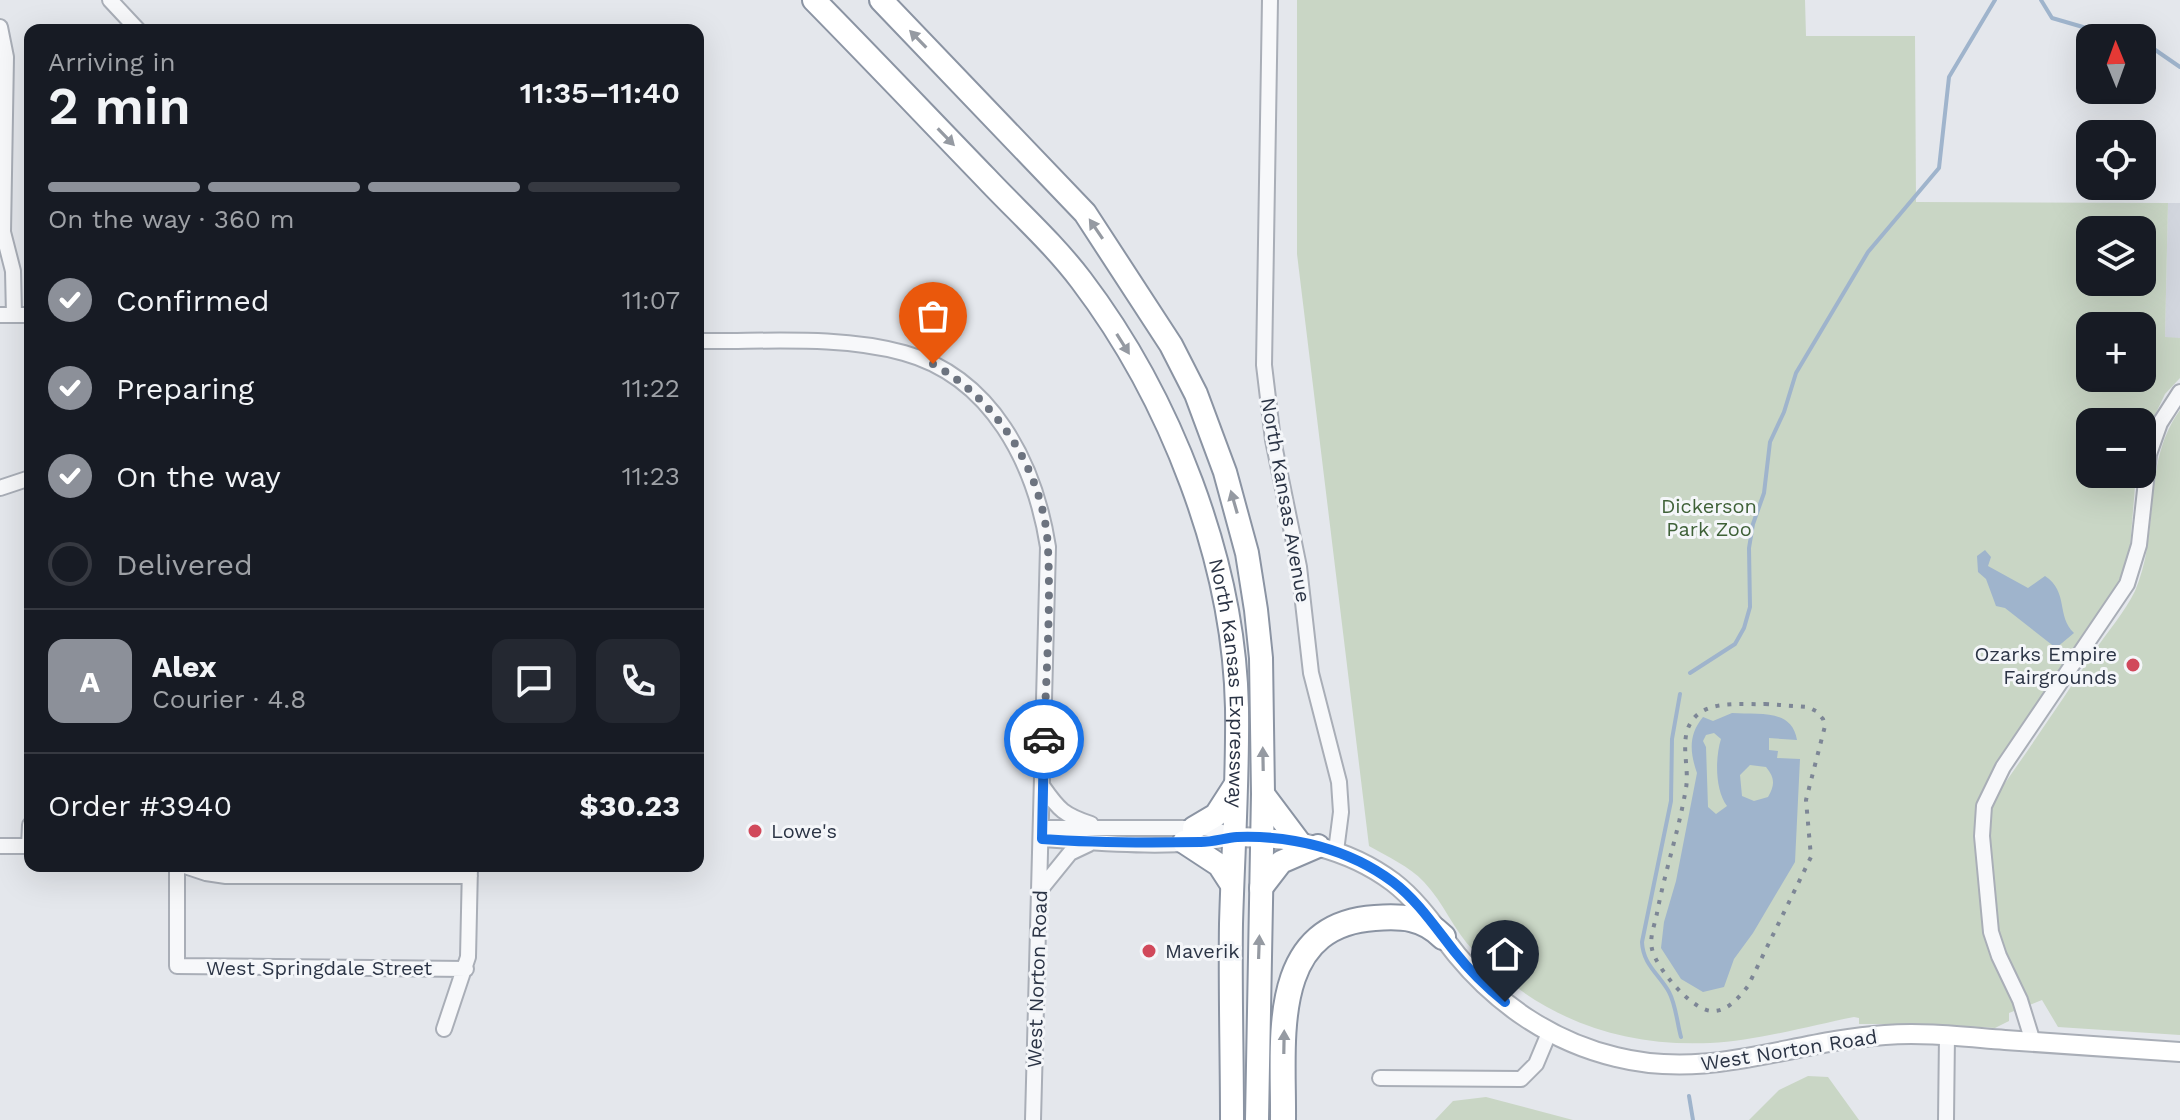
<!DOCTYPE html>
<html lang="en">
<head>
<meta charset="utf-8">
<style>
  body { margin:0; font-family:"Work Sans",sans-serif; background:#242831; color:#f1f3f6; height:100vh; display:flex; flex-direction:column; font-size:30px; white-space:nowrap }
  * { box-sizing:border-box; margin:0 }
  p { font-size:26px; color:#9ea1a6 }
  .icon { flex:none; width:44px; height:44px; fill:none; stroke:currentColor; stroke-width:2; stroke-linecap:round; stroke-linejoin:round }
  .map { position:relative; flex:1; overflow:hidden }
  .drawer { position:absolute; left:24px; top:24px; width:680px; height:848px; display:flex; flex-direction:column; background:#171b24; border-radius:16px; box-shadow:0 8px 32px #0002 }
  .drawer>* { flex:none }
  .needle { width:52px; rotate:359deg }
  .controls { position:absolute; left:2076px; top:24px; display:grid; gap:16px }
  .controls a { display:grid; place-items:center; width:80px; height:80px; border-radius:16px; background:#171b24; box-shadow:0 8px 32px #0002; font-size:40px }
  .pin { position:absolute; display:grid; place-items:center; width:68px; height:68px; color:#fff; margin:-82px -34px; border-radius:50% 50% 50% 0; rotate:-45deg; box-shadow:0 0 8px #0007 }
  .pin .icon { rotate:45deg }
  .courier { position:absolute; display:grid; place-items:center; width:80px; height:80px; margin:-40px; border:6px solid #1a73e8; border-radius:50%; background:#fff; color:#222; box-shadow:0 2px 10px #0007 }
  .head em { font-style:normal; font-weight:600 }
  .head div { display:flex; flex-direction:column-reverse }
  .head { display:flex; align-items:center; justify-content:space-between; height:136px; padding:0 24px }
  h1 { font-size:52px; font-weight:600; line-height:60px }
  .bar { display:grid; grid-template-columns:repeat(4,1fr); gap:12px 8px; align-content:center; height:96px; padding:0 24px }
  .bar i { height:10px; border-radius:6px; background:#363941 }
  .bar .active { background:#8c9099 }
  .bar p { grid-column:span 4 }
  .line { display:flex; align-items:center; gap:20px; padding:0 24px; border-top:2px solid #363941 }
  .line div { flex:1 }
  .round { display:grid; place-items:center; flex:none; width:84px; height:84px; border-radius:16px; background:#242831 }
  ol { padding:0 24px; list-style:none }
  li { display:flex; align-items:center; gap:24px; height:88px }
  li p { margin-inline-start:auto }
  li .icon { padding:8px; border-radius:50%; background:#8c9099; color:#fff; stroke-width:4 }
  li:last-child { color:#9ea1a6 }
  li i { width:44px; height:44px; border:4px solid #363941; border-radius:50% }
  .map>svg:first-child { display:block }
  .built { fill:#d2d6de }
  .green { fill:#c9d6c5; fill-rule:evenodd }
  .water { fill:#9fb4cc; fill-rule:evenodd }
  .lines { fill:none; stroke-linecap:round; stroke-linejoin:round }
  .stream { stroke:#9fb4cc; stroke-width:4 }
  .minor-casing { stroke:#a9aeb7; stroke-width:18 }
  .secondary-casing { stroke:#a9aeb7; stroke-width:22 }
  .trunk-casing { stroke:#8b94a3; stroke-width:26 }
  .motorway-casing { stroke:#8b94a3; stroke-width:28 }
  .minor { stroke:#f7f8fa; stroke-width:14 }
  .secondary { stroke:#fff; stroke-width:18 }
  .trunk { stroke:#fff; stroke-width:22 }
  .motorway { stroke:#fff; stroke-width:24 }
  .rail { stroke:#7d8696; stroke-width:4; stroke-dasharray:4 8; stroke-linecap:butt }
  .oneway { fill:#959aa2 }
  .done { stroke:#6c737f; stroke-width:8; stroke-dasharray:0 14.4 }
  .route { stroke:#1a73e8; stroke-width:10 }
  .poi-dot { fill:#d1495b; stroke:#f4f6f9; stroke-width:3 }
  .labels { text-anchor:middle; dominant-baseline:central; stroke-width:6; stroke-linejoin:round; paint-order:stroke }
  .street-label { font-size:20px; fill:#2b3445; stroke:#f4f6f9 }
  .park-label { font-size:20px; fill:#3f6138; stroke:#f4f6f9 }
  .poi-label { font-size:20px; fill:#2b3445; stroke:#f4f6f9; text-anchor:start }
</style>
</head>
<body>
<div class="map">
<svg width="2180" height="1120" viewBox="0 0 2180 1120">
  <rect width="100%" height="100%" fill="#e4e7ec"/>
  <!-- built -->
  <path class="built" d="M 2168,203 L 2180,203 L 2180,338 L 2165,338 Z"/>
  <!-- green -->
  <path class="green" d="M 1297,0 L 1805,0 L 1806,36 L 1915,36 L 1916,202 L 2168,203 L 2165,337 L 2180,338 L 2180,378 L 2165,394 L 2142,442 L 2142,422 L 2090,422 L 2090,474 L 2136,474 L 2130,548 L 2124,569 L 2115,589 L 2006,753 L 1998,793 C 2031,746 2063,699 2094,652 C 2107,632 2125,612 2135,591 C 2161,531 2141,464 2180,410 L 2180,1035 L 2058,1027 L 2042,1000 L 2009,1013 L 2009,1021 L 1995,1028 L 1933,1024 L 1859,1024 L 1859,1018 L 1854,1017 C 1809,1026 1755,1041 1710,1043 C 1616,1047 1540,1017 1474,951 C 1454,931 1444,903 1424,882 C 1409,866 1388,857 1369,846 L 1297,254 ZM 2090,230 L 2142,230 L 2142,282 L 2090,282 ZM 2090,326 L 2142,326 L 2142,378 L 2090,378 Z
    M 1808,1076 L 1828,1077 L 1859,1120 L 1749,1120 L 1779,1090 Z
    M 1486,1097 L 1573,1120 L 1435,1120 L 1453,1101 Z"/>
  <!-- water -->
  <path class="water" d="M 1985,550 L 1991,557 L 1988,566 L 2028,588 L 2045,576 C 2069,592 2056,616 2074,633 L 2056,648 L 2005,608 L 1996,606 L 1986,579 L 1978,572 L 1977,556 Z
    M 1732,713 C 1758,715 1792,708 1797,740 L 1769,738 L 1769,750 L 1778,751 L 1777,758 L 1800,759 L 1795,862 L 1753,933 L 1734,959 L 1724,987 L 1703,992 L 1681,979 L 1661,948 L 1664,922 L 1676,881 L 1697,773 C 1690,753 1688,735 1703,717 L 1713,721 ZM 1714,733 L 1721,739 C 1715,758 1715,790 1727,806 L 1716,814 L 1708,807 L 1706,747 L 1703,741 L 1706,735 ZM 1750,765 L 1766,767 C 1775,778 1775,785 1768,797 L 1754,801 L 1742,796 L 1740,775 Z"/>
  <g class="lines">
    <!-- stream -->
    <path class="stream" d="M 2041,0 L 2052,18 L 2107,34 L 2111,38
      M 2142,46 L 2151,47 L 2180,67
      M 1690,673 L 1735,644 L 1744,628 L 1750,607 L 1749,548 L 1753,524 L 1764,493 L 1770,442 L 1784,412 L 1796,373 L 1868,252 L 1939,168 L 1949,77 L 1995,0
      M 1680,694 L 1672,739 L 1671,801 L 1642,942 C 1643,965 1659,974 1669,992 C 1676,1005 1677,1023 1681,1037
      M 1689,1096 L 1693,1120"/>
    <!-- minor casing -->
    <g class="minor-casing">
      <path id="minor" d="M 110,0 L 138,30
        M 1270,0 L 1264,365 L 1273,440 L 1299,567 L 1311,673 L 1339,782 L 1341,812 L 1336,851
        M 0,27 L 6,57 L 3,232 L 13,271 L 14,315
        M 0,315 L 30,315
        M 698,341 C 765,342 839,335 904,353 C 992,377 1035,464 1048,547 L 1033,1120
        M 0,488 L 30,478
        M 1043,787 C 1059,810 1064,815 1091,824
        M 1042,828 L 1212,828 L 1234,837
        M 1042,839 C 1098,843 1178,850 1233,838
        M 0,846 L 30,846
        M 29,846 L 30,825
        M 177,866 L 177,966 L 466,969
        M 185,866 L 206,873 L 226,876 L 470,876
        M 1040,890 L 1070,853 L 1089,844
        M 444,1029 L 468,957 L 470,866
        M 2033,1042 L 2020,1000 L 1999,956 L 1991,932 L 1982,836 L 1984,806 L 2003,767 L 2127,584 L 2139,545 L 2149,454 L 2160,423 L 2180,392
        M 1380,1078 L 1521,1079 L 1536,1064 L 1549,1033
        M 1946,1120 L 1947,1035"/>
    </g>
    <!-- secondary casing -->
    <g class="secondary-casing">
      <path id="secondary" d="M 1234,837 C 1291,837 1346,847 1393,882 C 1419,902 1437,930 1457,955 C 1498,1005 1553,1042 1616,1057 C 1712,1081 1790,1041 1885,1035 C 1925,1032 1965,1037 2005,1040 C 2064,1044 2122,1048 2180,1052"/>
    </g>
    <!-- trunk casing -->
    <g class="trunk-casing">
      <g id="trunk">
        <path id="s1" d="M 814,0 C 872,59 929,119 986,178 C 1017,211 1053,243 1081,280 C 1170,397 1234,560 1237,708 C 1238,780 1233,852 1231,924 C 1230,989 1232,1055 1232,1120"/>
        <path d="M 881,0 L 1085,213 L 1171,345 L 1196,394 L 1225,472 L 1247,553 L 1256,610 L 1261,658 L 1263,794 L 1257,1120"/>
        <path d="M 1263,794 L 1299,842"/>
        <path d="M 1194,828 L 1216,815 L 1234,787"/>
        <path d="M 1184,842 L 1219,865 L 1232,885"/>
        <path d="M 1261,888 L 1281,862 L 1318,846"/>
      </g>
    </g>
    <!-- motorway casing -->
    <g class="motorway-casing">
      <path id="motorway" d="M 1283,1120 C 1284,1042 1267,925 1375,918 C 1402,916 1423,917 1443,937"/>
    </g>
    <!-- minor -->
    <use href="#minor" class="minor"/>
    <!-- secondary -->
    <use href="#secondary" class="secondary"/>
    <!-- trunk -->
    <use href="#trunk" class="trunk"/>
    <!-- motorway -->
    <use href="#motorway" class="motorway"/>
    <!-- rail -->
    <path class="rail" d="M 1765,704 L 1808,707 L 1816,711 L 1823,719 L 1825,726 L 1806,800 L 1811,857 L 1748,986 C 1740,996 1729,1010 1715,1011 C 1694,1014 1656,968 1652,949 C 1649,938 1655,924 1657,913 C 1665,871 1679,830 1686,788 C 1690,765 1677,736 1695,717 C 1711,700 1743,705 1765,704 Z"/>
  </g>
  <!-- one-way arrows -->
  <defs><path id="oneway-solid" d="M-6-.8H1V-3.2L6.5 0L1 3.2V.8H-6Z" transform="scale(2)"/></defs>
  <g class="oneway">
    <use href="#oneway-solid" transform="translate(918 39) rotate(-134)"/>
    <use href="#oneway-solid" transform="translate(946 137) rotate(46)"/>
    <use href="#oneway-solid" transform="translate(1096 229) rotate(-124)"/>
    <use href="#oneway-solid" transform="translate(1123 344) rotate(58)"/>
    <use href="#oneway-solid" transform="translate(1234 502) rotate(-106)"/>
    <use href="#oneway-solid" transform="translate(1263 759) rotate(-91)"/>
    <use href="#oneway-solid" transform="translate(1259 947) rotate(-88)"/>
    <use href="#oneway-solid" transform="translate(1284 1042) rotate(-89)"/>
  </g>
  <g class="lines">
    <!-- done -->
    <path class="done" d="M 933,364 C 998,400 1045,474 1048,549 C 1051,611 1046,676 1044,739"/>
    <!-- route -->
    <path class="route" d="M 1044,739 L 1042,839 C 1095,843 1147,843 1201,842 C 1213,842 1225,838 1237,837 C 1292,835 1349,849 1393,882 C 1417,900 1435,927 1454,951 C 1469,970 1486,987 1505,1002"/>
  </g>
  <!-- markers -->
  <g class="poi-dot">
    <circle cx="2133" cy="665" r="8"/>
    <circle cx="755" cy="831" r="8"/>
    <circle cx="1149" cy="951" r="8"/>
  </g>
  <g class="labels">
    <!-- street labels -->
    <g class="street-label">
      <text transform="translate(1286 500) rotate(80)">North Kansas Avenue</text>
      <text stroke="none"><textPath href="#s1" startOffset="824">North Kansas Expressway</textPath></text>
      <text x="319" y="968">West Springdale Street</text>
      <text transform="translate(1037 979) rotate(-88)">West Norton Road</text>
      <text transform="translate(1789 1050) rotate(-9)">West Norton Road</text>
    </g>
    <!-- park labels -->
    <g class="park-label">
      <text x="1709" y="506">Dickerson<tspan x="1709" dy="23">Park Zoo</tspan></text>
    </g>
    <!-- poi labels -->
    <g class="poi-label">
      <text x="2117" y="654" text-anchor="end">Ozarks Empire<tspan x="2117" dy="23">Fairgrounds</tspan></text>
      <text x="771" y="831">Lowe's</text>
      <text x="1165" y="951">Maverik</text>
    </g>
  </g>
</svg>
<div class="controls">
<a><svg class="needle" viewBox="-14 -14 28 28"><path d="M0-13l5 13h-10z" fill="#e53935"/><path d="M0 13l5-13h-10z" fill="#9ea1a6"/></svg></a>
<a><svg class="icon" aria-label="locate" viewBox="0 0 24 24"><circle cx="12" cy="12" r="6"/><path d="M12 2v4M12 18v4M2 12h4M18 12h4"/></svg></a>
<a><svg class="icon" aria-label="layers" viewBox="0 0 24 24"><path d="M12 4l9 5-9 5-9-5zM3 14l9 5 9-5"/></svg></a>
<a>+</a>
<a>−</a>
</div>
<div class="pin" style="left:933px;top:364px;background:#ea580c"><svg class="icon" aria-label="bag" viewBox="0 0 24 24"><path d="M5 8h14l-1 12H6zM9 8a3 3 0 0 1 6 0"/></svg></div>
<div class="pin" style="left:1505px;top:1002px;background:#1f2937"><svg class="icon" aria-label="home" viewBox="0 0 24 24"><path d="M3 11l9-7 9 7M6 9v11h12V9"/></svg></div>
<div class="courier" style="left:1044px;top:739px"><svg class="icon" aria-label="car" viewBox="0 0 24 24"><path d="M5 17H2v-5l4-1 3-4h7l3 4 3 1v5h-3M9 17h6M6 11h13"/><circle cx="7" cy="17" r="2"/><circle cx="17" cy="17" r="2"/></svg></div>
<section class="drawer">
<div class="head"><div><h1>2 min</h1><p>Arriving in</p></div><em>11:35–11:40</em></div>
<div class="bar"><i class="active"></i><i class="active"></i><i class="active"></i><i></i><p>On the way · 360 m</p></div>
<ol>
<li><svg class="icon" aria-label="check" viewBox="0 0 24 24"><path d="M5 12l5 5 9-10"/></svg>Confirmed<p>11:07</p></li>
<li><svg class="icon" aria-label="check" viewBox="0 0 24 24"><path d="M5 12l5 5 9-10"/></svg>Preparing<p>11:22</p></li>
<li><svg class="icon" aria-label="check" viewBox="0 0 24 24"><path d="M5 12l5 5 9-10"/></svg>On the way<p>11:23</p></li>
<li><i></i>Delivered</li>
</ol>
<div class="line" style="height:144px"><b class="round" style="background:#8c9099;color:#fff">A</b><div><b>Alex</b><p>Courier · 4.8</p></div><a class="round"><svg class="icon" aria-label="chat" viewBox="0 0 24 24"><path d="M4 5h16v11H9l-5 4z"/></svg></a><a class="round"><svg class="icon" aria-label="phone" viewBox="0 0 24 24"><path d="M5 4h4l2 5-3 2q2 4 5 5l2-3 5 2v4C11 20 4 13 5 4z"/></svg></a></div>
<div class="line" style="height:104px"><div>Order #3940</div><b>$30.23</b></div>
</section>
</div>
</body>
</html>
